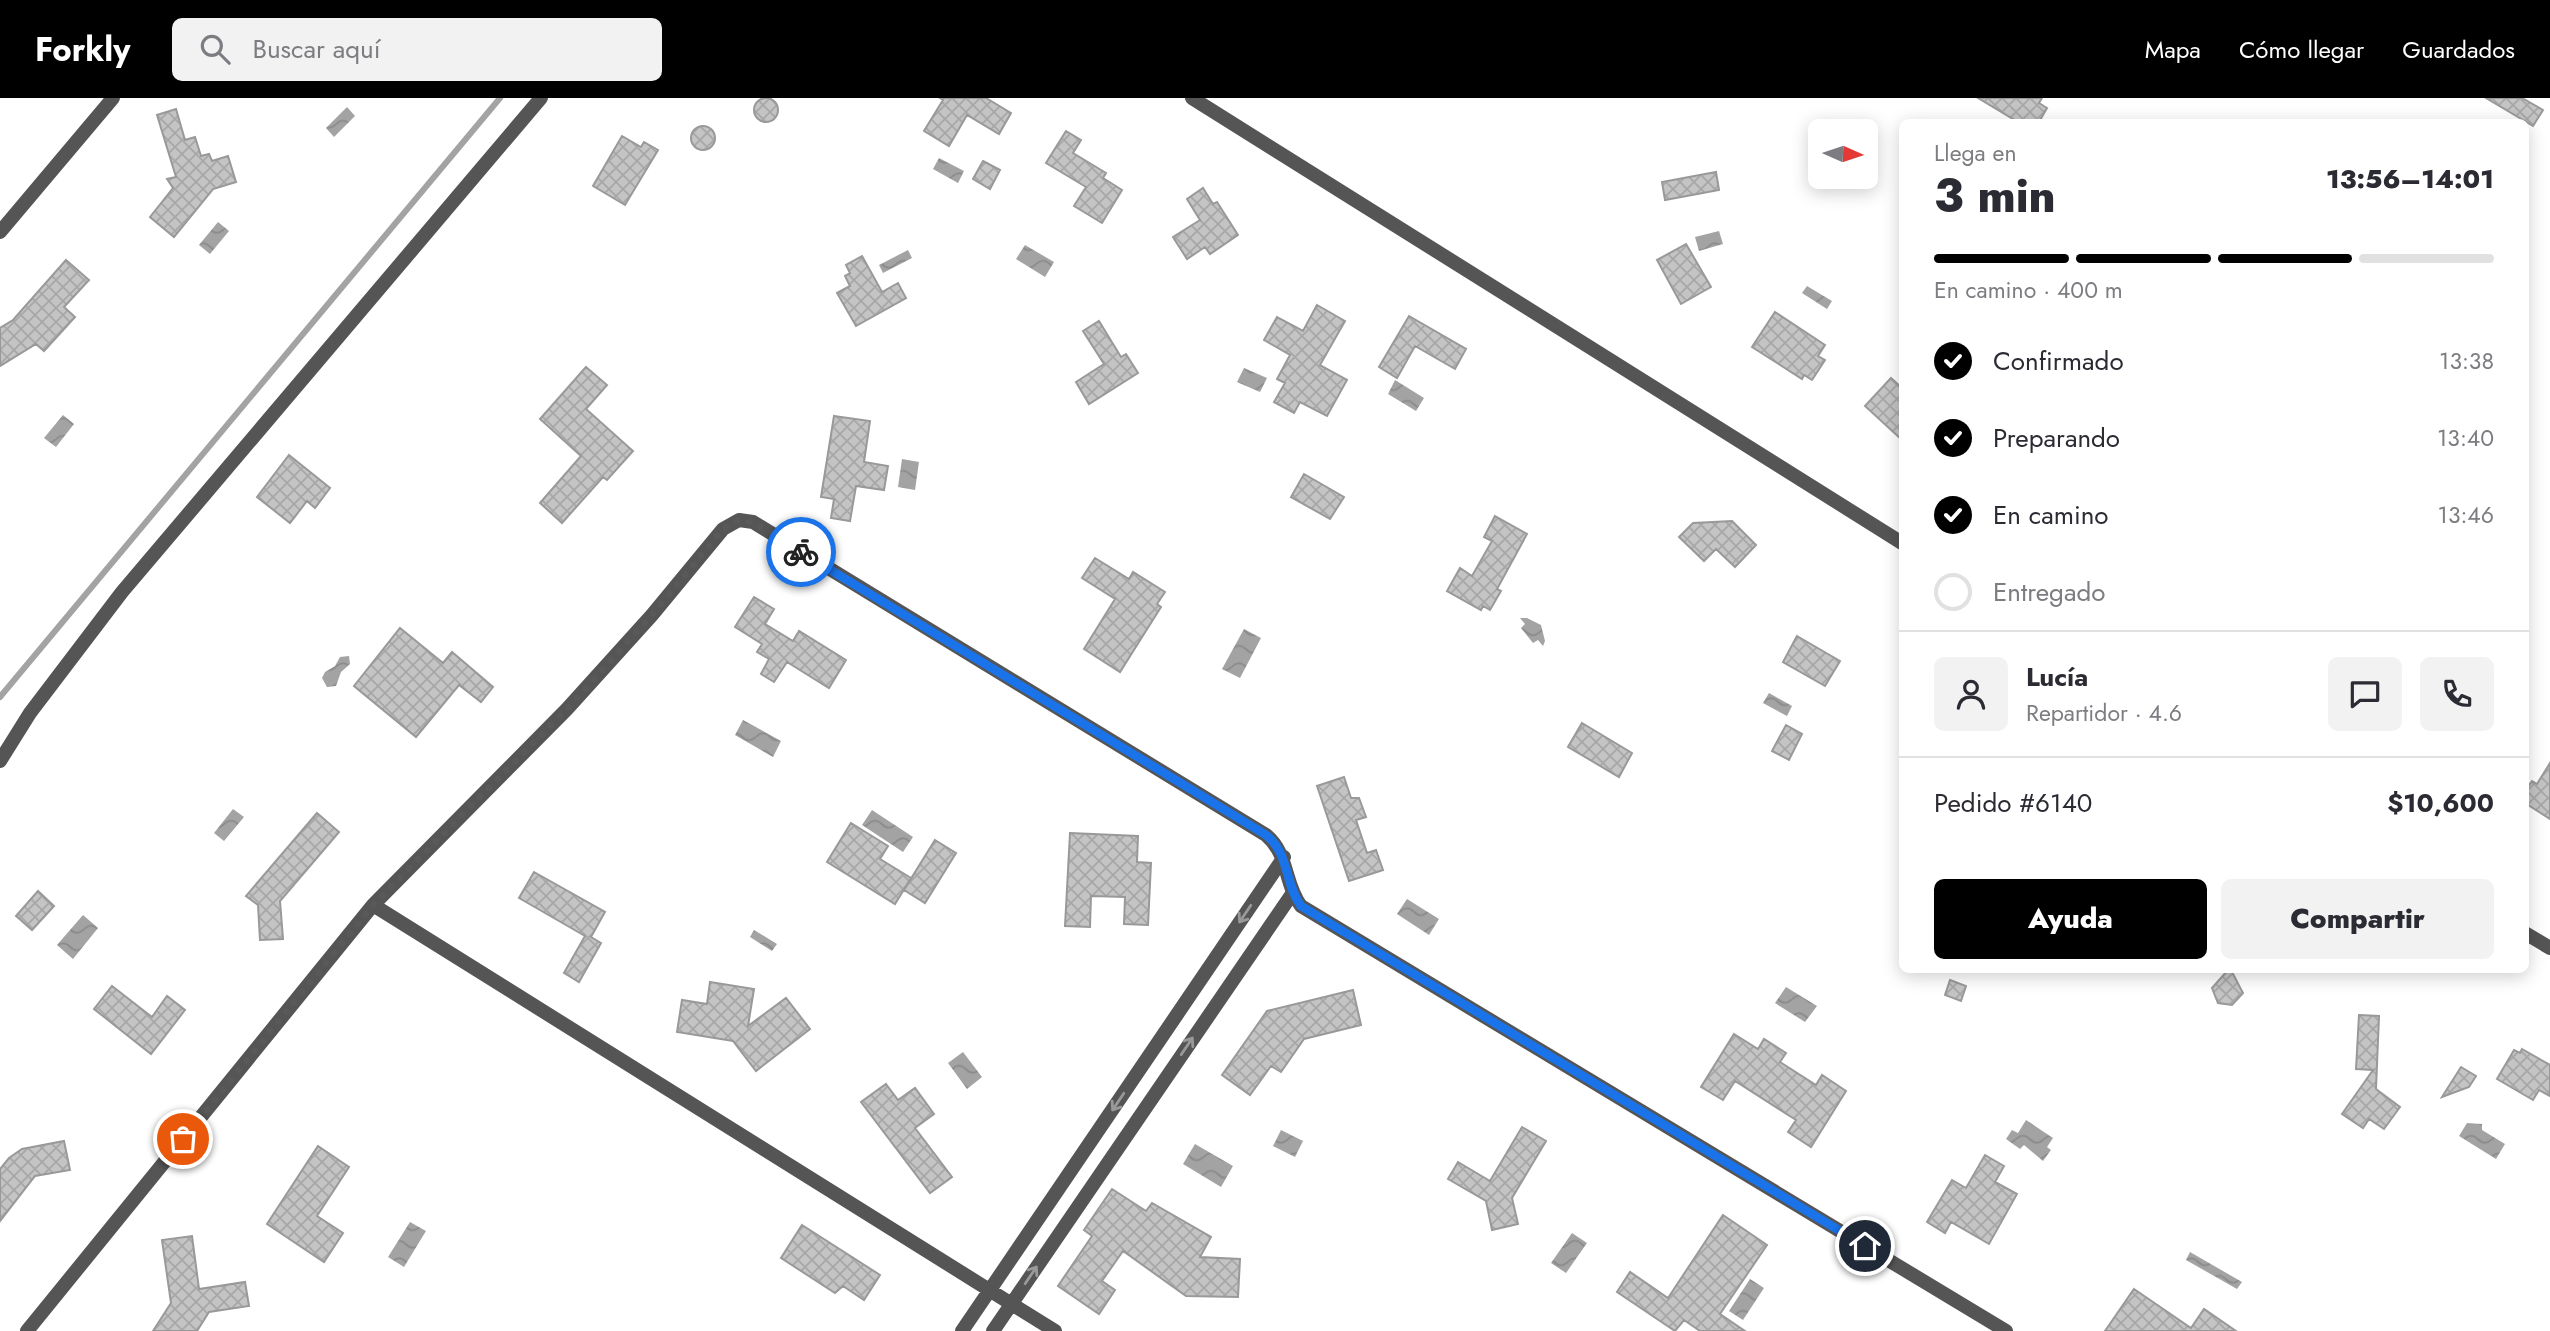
<!DOCTYPE html>
<html lang="es">
<head>
<meta charset="utf-8">
<style>
  body { margin:0; font-family:Jost,sans-serif; background:#f2f2f3; color:#2b2b33; height:100vh; display:flex; flex-direction:column; font-size:26px; white-space:nowrap }
  * { box-sizing:border-box; margin:0 }
  p { font-size:23px; color:#7c7c81 }
  .icon { flex:none; width:38px; height:38px; fill:none; stroke:currentColor; stroke-width:2; stroke-linecap:round; stroke-linejoin:round }
  .map { position:relative; flex:1; overflow:hidden }
  .sheet { position:absolute; left:1899px; top:21px; width:630px; height:854px; display:flex; flex-direction:column; background:#fff; border-radius:10px; box-shadow:0 4px 18px #0003 }
  .sheet>* { flex:none }
  .needle { width:46px; rotate:93deg }
  .tools { position:absolute; left:1808px; top:21px; display:grid; gap:14px }
  .tools a { display:grid; place-items:center; width:70px; height:70px; border-radius:10px; background:#fff; box-shadow:0 4px 18px #0003; font-size:35px }
  .pin { position:absolute; display:grid; place-items:center; width:60px; height:60px; color:#fff; margin:-30px; border:4px solid #fff; border-radius:50%; box-shadow:0 2px 7px #0007 }
  .courier { position:absolute; display:grid; place-items:center; width:70px; height:70px; margin:-35px; border:5px solid #1a73e8; border-radius:50%; background:#fff; color:#222; box-shadow:0 2px 9px #0007 }
  .overview em { font-style:normal; font-weight:800 }
  .overview div { display:flex; flex-direction:column-reverse }
  .overview { display:flex; align-items:center; justify-content:space-between; height:119px; padding:0 35px }
  h1 { font-size:46px; font-weight:800; line-height:52px }
  .bar { display:grid; grid-template-columns:repeat(4,1fr); gap:10px 7px; align-content:center; height:84px; padding:0 35px }
  .bar i { height:9px; border-radius:5px; background:#e1e1e2 }
  .bar .selected { background:#000 }
  .bar p { grid-column:span 4 }
  .line { display:flex; align-items:center; gap:18px; padding:0 35px; border-top:2px solid #e1e1e2 }
  .line div { flex:1 }
  .round { display:grid; place-items:center; flex:none; width:74px; height:74px; border-radius:10px; background:#f2f2f3 }
  ol { padding:0 35px; list-style:none }
  li { display:flex; align-items:center; gap:21px; height:77px }
  li p { margin-inline-start:auto }
  li .icon { padding:7px; border-radius:50%; background:#000; color:#fff; stroke-width:4 }
  li:last-child { color:#7c7c81 }
  li i { width:38px; height:38px; border:4px solid #e1e1e2; border-radius:50% }
  .cta { display:flex; gap:14px; margin-top:auto; padding:14px 35px }
  .cta a { flex:1; height:80px; border-radius:10px; background:#000; color:#fff; font-size:28px; font-weight:800; line-height:80px; text-align:center }
  .cta a+a { background:#f2f2f3; color:#2b2b33 }
  header { display:flex; align-items:center; gap:42px; box-sizing:border-box; height:98px; padding:0 35px; background:#000; color:#fff }
  header strong { font-size:33px }
  nav { display:flex; gap:38px; margin-inline-start:auto; font-size:24px }
  .search { width:490px; height:63px; background:#f2f2f3; display:flex; align-items:center; gap:18px; box-sizing:border-box; padding:0 24px; border-radius:10px; color:#7c7c81; font-size:26px }
  .map>svg:first-child { display:block }
  .water { fill:url(#water-waves) }
  .lines { fill:none; stroke-linecap:round; stroke-linejoin:round }
  .stream { stroke:#a3a3a3; stroke-width:6 }
  .building { fill:url(#building-cross-hatch); stroke:#999; stroke-width:2 }
  .street { stroke:#555; stroke-width:14 }
  .oneway { stroke:#999 }
  .done { stroke:#595959; stroke-width:7; stroke-dasharray:0 12.6 }
  .route { stroke:#1a73e8; stroke-width:9 }
</style>
</head>
<body>
<header>
<strong>Forkly</strong>
<div class="search"><svg class="icon" aria-label="search" viewBox="0 0 24 24"><circle cx="10" cy="10" r="6"/><path d="M15 15l6 6"/></svg>Buscar aquí</div>
<nav><a>Mapa</a><a>Cómo llegar</a><a>Guardados</a></nav>
</header>
<div class="map">
<svg width="2550" height="1233" viewBox="0 0 2550 1233">
  <defs>
    <pattern id="water-waves" width="16" height="10" patternUnits="userSpaceOnUse" patternTransform="scale(1.75)"><rect width="16" height="10" fill="#a3a3a3"/><path d="M0 5q4-4 8 0t8 0" fill="none" stroke="#8b8b8b"/></pattern>
    <pattern id="building-cross-hatch" width="8" height="8" patternUnits="userSpaceOnUse" patternTransform="scale(1.75)"><rect width="8" height="8" fill="#c4c4c4"/><path d="M0 0l8 8M0 8l8-8" fill="none" stroke="#a7a7a7"/></pattern>
  </defs>
  <rect width="100%" height="100%" fill="#fff"/>
  <!-- water -->
  <path class="water" d="M 347,9 L 355,18 L 334,39 L 326,30 Z
    M 939,60 L 964,73 L 958,85 L 933,71 Z
    M 218,124 L 229,133 L 210,156 L 199,147 Z
    M 1719,133 L 1723,146 L 1699,153 L 1695,139 Z
    M 1025,147 L 1054,164 L 1045,179 L 1016,161 Z
    M 908,152 L 912,160 L 883,175 L 879,167 Z
    M 1807,188 L 1832,203 L 1827,211 L 1802,195 Z
    M 1244,270 L 1267,280 L 1260,294 L 1237,284 Z
    M 1395,282 L 1424,300 L 1416,313 L 1388,296 Z
    M 63,317 L 74,326 L 56,349 L 44,340 Z
    M 902,361 L 919,364 L 915,392 L 898,389 Z
    M 1520,520 L 1527,520 L 1541,527 L 1545,543 L 1543,548 L 1538,542 L 1533,545 L 1521,530 L 1525,526 Z
    M 1244,531 L 1261,540 L 1240,580 L 1222,571 Z
    M 349,558 L 350,566 L 341,574 L 336,588 L 327,589 L 322,580 L 325,574 L 335,568 L 340,559 Z
    M 1769,595 L 1792,608 L 1787,618 L 1763,605 Z
    M 743,622 L 781,643 L 773,659 L 735,637 Z
    M 233,711 L 244,719 L 224,743 L 214,735 Z
    M 872,712 L 913,739 L 903,754 L 862,727 Z
    M 1407,801 L 1439,821 L 1429,837 L 1397,816 Z
    M 83,817 L 98,830 L 73,861 L 57,847 Z
    M 754,832 L 777,846 L 772,853 L 750,839 Z
    M 1786,889 L 1817,908 L 1805,924 L 1775,905 Z
    M 963,954 L 982,979 L 967,991 L 948,965 Z
    M 2026,1022 L 2053,1040 L 2047,1049 L 2051,1052 L 2043,1063 L 2024,1047 L 2020,1051 L 2006,1041 L 2012,1032 L 2018,1035 Z
    M 2467,1025 L 2482,1026 L 2482,1032 L 2505,1046 L 2496,1061 L 2459,1038 Z
    M 1281,1032 L 1303,1043 L 1295,1059 L 1273,1048 Z
    M 1195,1046 L 1233,1068 L 1221,1089 L 1183,1066 Z
    M 410,1124 L 426,1133 L 404,1169 L 388,1159 Z
    M 1572,1135 L 1587,1145 L 1566,1175 L 1551,1165 Z
    M 2190,1154 L 2242,1184 L 2237,1191 L 2186,1162 Z
    M 1750,1181 L 1764,1190 L 1743,1222 L 1729,1213 Z"/>
  <g class="lines">
    <!-- stream -->
    <path class="stream" d="M 0,599 L 500,0"/>
  </g>
  <!-- building -->
  <path class="building" d="M754 12a12 12 0 1 1 24 0a12 12 0 1 1-24 0Z
    M 940,0 L 986,0 L 1011,15 L 999,36 L 967,17 L 949,48 L 924,33 L 943,2 Z
    M 1978,0 L 2042,0 L 2039,5 L 2047,10 L 2039,24 L 2018,24 Z
    M 2486,0 L 2522,0 L 2543,12 L 2533,28 Z
    M 176,11 L 185,42 L 195,39 L 201,58 L 209,56 L 212,63 L 228,58 L 236,84 L 213,91 L 174,139 L 150,119 L 173,90 L 167,81 L 176,79 L 157,17 Z
    M691 40a12 12 0 1 1 24 0a12 12 0 1 1-24 0Z
    M 1066,33 L 1081,42 L 1073,55 L 1106,75 L 1103,80 L 1122,92 L 1102,125 L 1074,108 L 1086,89 L 1046,65 Z
    M 622,38 L 641,49 L 644,44 L 658,52 L 625,107 L 593,88 Z
    M 983,63 L 1000,72 L 990,91 L 973,81 Z
    M 1716,74 L 1719,92 L 1665,102 L 1662,84 Z
    M 1203,90 L 1213,106 L 1217,104 L 1238,137 L 1210,156 L 1205,149 L 1187,161 L 1173,139 L 1200,122 L 1187,101 Z
    M 1686,146 L 1711,189 L 1681,206 L 1657,162 Z
    M 862,158 L 882,194 L 898,185 L 906,200 L 856,228 L 837,195 L 850,188 L 845,178 L 850,175 L 846,167 Z
    M 66,162 L 89,182 L 64,209 L 75,219 L 44,253 L 36,246 L 0,268 L 0,230 L 13,222 Z
    M 1317,207 L 1345,223 L 1320,267 L 1347,282 L 1327,318 L 1300,304 L 1294,315 L 1274,304 L 1285,285 L 1277,281 L 1290,257 L 1264,242 L 1277,219 L 1303,233 Z
    M 1775,214 L 1825,247 L 1818,258 L 1825,262 L 1812,282 L 1804,277 L 1802,281 L 1752,249 Z
    M 1409,218 L 1466,251 L 1455,271 L 1415,248 L 1397,280 L 1379,269 Z
    M 1099,223 L 1121,259 L 1126,256 L 1138,275 L 1089,306 L 1076,284 L 1104,266 L 1083,233 Z
    M 586,269 L 607,287 L 586,311 L 633,353 L 607,382 L 603,379 L 562,425 L 540,405 L 581,358 L 540,321 Z
    M 1891,280 L 1902,290 L 1902,342 L 1865,308 Z
    M 834,318 L 870,323 L 864,364 L 888,368 L 884,392 L 856,388 L 850,423 L 831,420 L 834,401 L 821,399 Z
    M 289,357 L 330,390 L 315,410 L 307,403 L 290,425 L 257,399 Z
    M 1304,376 L 1344,399 L 1330,421 L 1291,399 Z
    M 1495,418 L 1527,436 L 1497,491 L 1501,493 L 1490,512 L 1483,508 L 1481,512 L 1447,493 L 1460,470 L 1472,478 L 1492,443 L 1484,439 Z
    M 1732,423 L 1756,447 L 1735,469 L 1716,451 L 1704,463 L 1679,439 L 1693,425 Z
    M 1095,460 L 1129,481 L 1133,474 L 1165,494 L 1157,506 L 1161,509 L 1120,574 L 1084,551 L 1115,501 L 1082,480 Z
    M 754,499 L 774,511 L 765,526 L 793,543 L 799,533 L 846,562 L 829,590 L 787,564 L 774,584 L 761,576 L 769,561 L 757,554 L 762,546 L 735,529 Z
    M 400,530 L 443,565 L 452,554 L 493,589 L 481,604 L 459,587 L 416,639 L 354,588 Z
    M 1797,538 L 1840,563 L 1825,588 L 1783,564 Z
    M 1582,625 L 1632,655 L 1619,679 L 1568,649 Z
    M 1786,627 L 1802,636 L 1789,662 L 1772,653 Z
    M 2550,665 L 2550,721 L 2525,705 L 2525,693 L 2532,683 L 2537,686 Z
    M 1344,679 L 1351,700 L 1359,700 L 1366,719 L 1356,722 L 1367,755 L 1376,752 L 1383,772 L 1349,783 L 1317,688 Z
    M 317,715 L 339,734 L 280,803 L 283,841 L 260,842 L 258,807 L 246,798 Z
    M 851,725 L 888,748 L 880,761 L 911,780 L 895,806 L 827,764 Z
    M 1070,735 L 1138,738 L 1137,764 L 1151,765 L 1148,827 L 1124,826 L 1125,799 L 1091,798 L 1090,829 L 1065,828 Z
    M 935,742 L 956,755 L 925,805 L 904,792 Z
    M 534,774 L 605,814 L 591,839 L 601,845 L 579,884 L 564,875 L 585,838 L 519,800 Z
    M 38,793 L 54,808 L 32,832 L 16,818 Z
    M 2228,872 L 2231,872 L 2243,895 L 2232,907 L 2218,905 L 2212,890 Z
    M 1950,882 L 1966,888 L 1961,903 L 1945,897 Z
    M 710,884 L 754,891 L 748,928 L 786,900 L 810,931 L 756,973 L 733,943 L 677,934 L 682,902 L 707,906 Z
    M 112,888 L 152,919 L 167,898 L 185,912 L 151,956 L 94,911 Z
    M 1353,892 L 1361,927 L 1304,941 L 1281,974 L 1271,968 L 1250,997 L 1222,977 L 1267,913 Z
    M 2359,917 L 2379,918 L 2376,991 L 2400,1009 L 2384,1031 L 2369,1021 L 2363,1030 L 2342,1016 L 2373,972 L 2356,971 Z
    M 1734,936 L 1758,951 L 1764,941 L 1786,955 L 1780,964 L 1816,987 L 1822,977 L 1846,993 L 1811,1049 L 1788,1034 L 1796,1022 L 1735,983 L 1723,1002 L 1701,989 Z
    M 2522,951 L 2550,967 L 2550,998 L 2539,992 L 2533,1002 L 2497,981 L 2514,952 L 2520,955 Z
    M 2461,969 L 2476,978 L 2469,989 L 2442,999 Z
    M 886,986 L 898,1002 L 915,990 L 934,1016 L 915,1030 L 952,1079 L 930,1095 L 861,1004 Z
    M 1522,1029 L 1546,1043 L 1512,1100 L 1518,1126 L 1492,1132 L 1486,1103 L 1448,1081 L 1458,1064 L 1490,1083 Z
    M 64,1043 L 70,1072 L 35,1078 L 0,1123 L 0,1071 L 9,1060 L 22,1051 Z
    M 318,1048 L 349,1069 L 317,1118 L 343,1135 L 324,1164 L 267,1126 Z
    M 1985,1057 L 2004,1068 L 1995,1084 L 2017,1096 L 1989,1146 L 1951,1124 L 1945,1135 L 1927,1124 L 1952,1082 L 1966,1090 Z
    M 1112,1091 L 1146,1113 L 1152,1105 L 1211,1139 L 1200,1159 L 1240,1161 L 1238,1199 L 1186,1198 L 1123,1153 L 1102,1183 L 1115,1192 L 1099,1216 L 1058,1188 L 1092,1138 L 1084,1132 Z
    M 1723,1117 L 1767,1147 L 1720,1216 L 1745,1233 L 1700,1233 L 1684,1222 L 1675,1233 L 1617,1194 L 1630,1174 L 1668,1200 Z
    M 802,1127 L 880,1177 L 864,1202 L 843,1188 L 835,1195 L 781,1160 Z
    M 192,1138 L 199,1191 L 245,1184 L 249,1208 L 209,1214 L 197,1233 L 153,1233 L 171,1205 L 162,1142 Z
    M 2134,1191 L 2191,1230 L 2204,1211 L 2236,1233 L 2105,1233 Z"/>
  <g class="lines">
    <!-- street -->
    <path class="street" d="M 1192,0 L 1902,445
      M 0,134 L 113,0
      M 0,663 L 30,615 L 122,494 L 541,0
      M 373,807 L 1055,1233
      M 2525,835 L 2550,850
      M 27,1233 L 373,807 L 567,611 L 652,517 L 723,431 L 739,422 L 753,424 L 1266,737 C 1289,756 1284,786 1301,808 L 2006,1233
      M 962,1233 L 1284,759
      M 993,1233 L 1292,796"/>
  </g>
  <!-- one-way arrows -->
  <defs><path id="oneway-shaft" d="M-6 0H5M1.5-3L5.5 0L1.5 3" fill="none" stroke-width="1.6" stroke-linecap="round" stroke-linejoin="round" transform="scale(1.75)"/></defs>
  <g class="oneway">
    <use href="#oneway-shaft" transform="translate(1245 816) rotate(124)"/>
    <use href="#oneway-shaft" transform="translate(1187 948) rotate(-56)"/>
    <use href="#oneway-shaft" transform="translate(1118 1004) rotate(124)"/>
    <use href="#oneway-shaft" transform="translate(1031 1177) rotate(-56)"/>
  </g>
  <g class="lines">
    <!-- done -->
    <path class="done" d="M 183,1041 L 373,807 L 567,611 L 652,517 L 723,431 L 739,422 L 753,424 L 801,454"/>
    <!-- route -->
    <path class="route" d="M 801,454 L 1266,737 C 1290,756 1284,785 1301,808 L 1865,1148"/>
  </g>
</svg>
<div class="tools">
<a><svg class="needle" viewBox="-14 -14 28 28"><path d="M0-13l5 13h-10z" fill="#e53935"/><path d="M0 13l5-13h-10z" fill="#7c7c81"/></svg></a>
</div>
<div class="pin" style="left:183px;top:1041px;background:#ea580c"><svg class="icon" aria-label="bag" viewBox="0 0 24 24"><path d="M5 8h14l-1 12H6zM9 8a3 3 0 0 1 6 0"/></svg></div>
<div class="pin" style="left:1865px;top:1148px;background:#1f2937"><svg class="icon" aria-label="home" viewBox="0 0 24 24"><path d="M3 11l9-7 9 7M6 9v11h12V9"/></svg></div>
<div class="courier" style="left:801px;top:454px"><svg class="icon" aria-label="bike" viewBox="0 0 24 24"><circle cx="6" cy="16" r="4"/><circle cx="18" cy="16" r="4"/><path d="M6 16l4-8h5l3 8M10 8l3 8H6M13 5h3"/></svg></div>
<section class="sheet">
<div class="overview"><div><h1>3 min</h1><p>Llega en</p></div><em>13:56–14:01</em></div>
<div class="bar"><i class="selected"></i><i class="selected"></i><i class="selected"></i><i></i><p>En camino · 400 m</p></div>
<ol>
<li><svg class="icon" aria-label="check" viewBox="0 0 24 24"><path d="M5 12l5 5 9-10"/></svg>Confirmado<p>13:38</p></li>
<li><svg class="icon" aria-label="check" viewBox="0 0 24 24"><path d="M5 12l5 5 9-10"/></svg>Preparando<p>13:40</p></li>
<li><svg class="icon" aria-label="check" viewBox="0 0 24 24"><path d="M5 12l5 5 9-10"/></svg>En camino<p>13:46</p></li>
<li><i></i>Entregado</li>
</ol>
<div class="line" style="height:126px"><a class="round"><svg class="icon" aria-label="person" viewBox="0 0 24 24"><circle cx="12" cy="8" r="4"/><path d="M4 21q1-7 8-7t8 7"/></svg></a><div><b>Lucía</b><p>Repartidor · 4.6</p></div><a class="round"><svg class="icon" aria-label="chat" viewBox="0 0 24 24"><path d="M4 5h16v11H9l-5 4z"/></svg></a><a class="round"><svg class="icon" aria-label="phone" viewBox="0 0 24 24"><path d="M5 4h4l2 5-3 2q2 4 5 5l2-3 5 2v4C11 20 4 13 5 4z"/></svg></a></div>
<div class="line" style="height:91px"><div>Pedido #6140</div><b>$10,600</b></div>
<div class="cta"><a>Ayuda</a><a>Compartir</a></div>
</section>
</div>
</body>
</html>
